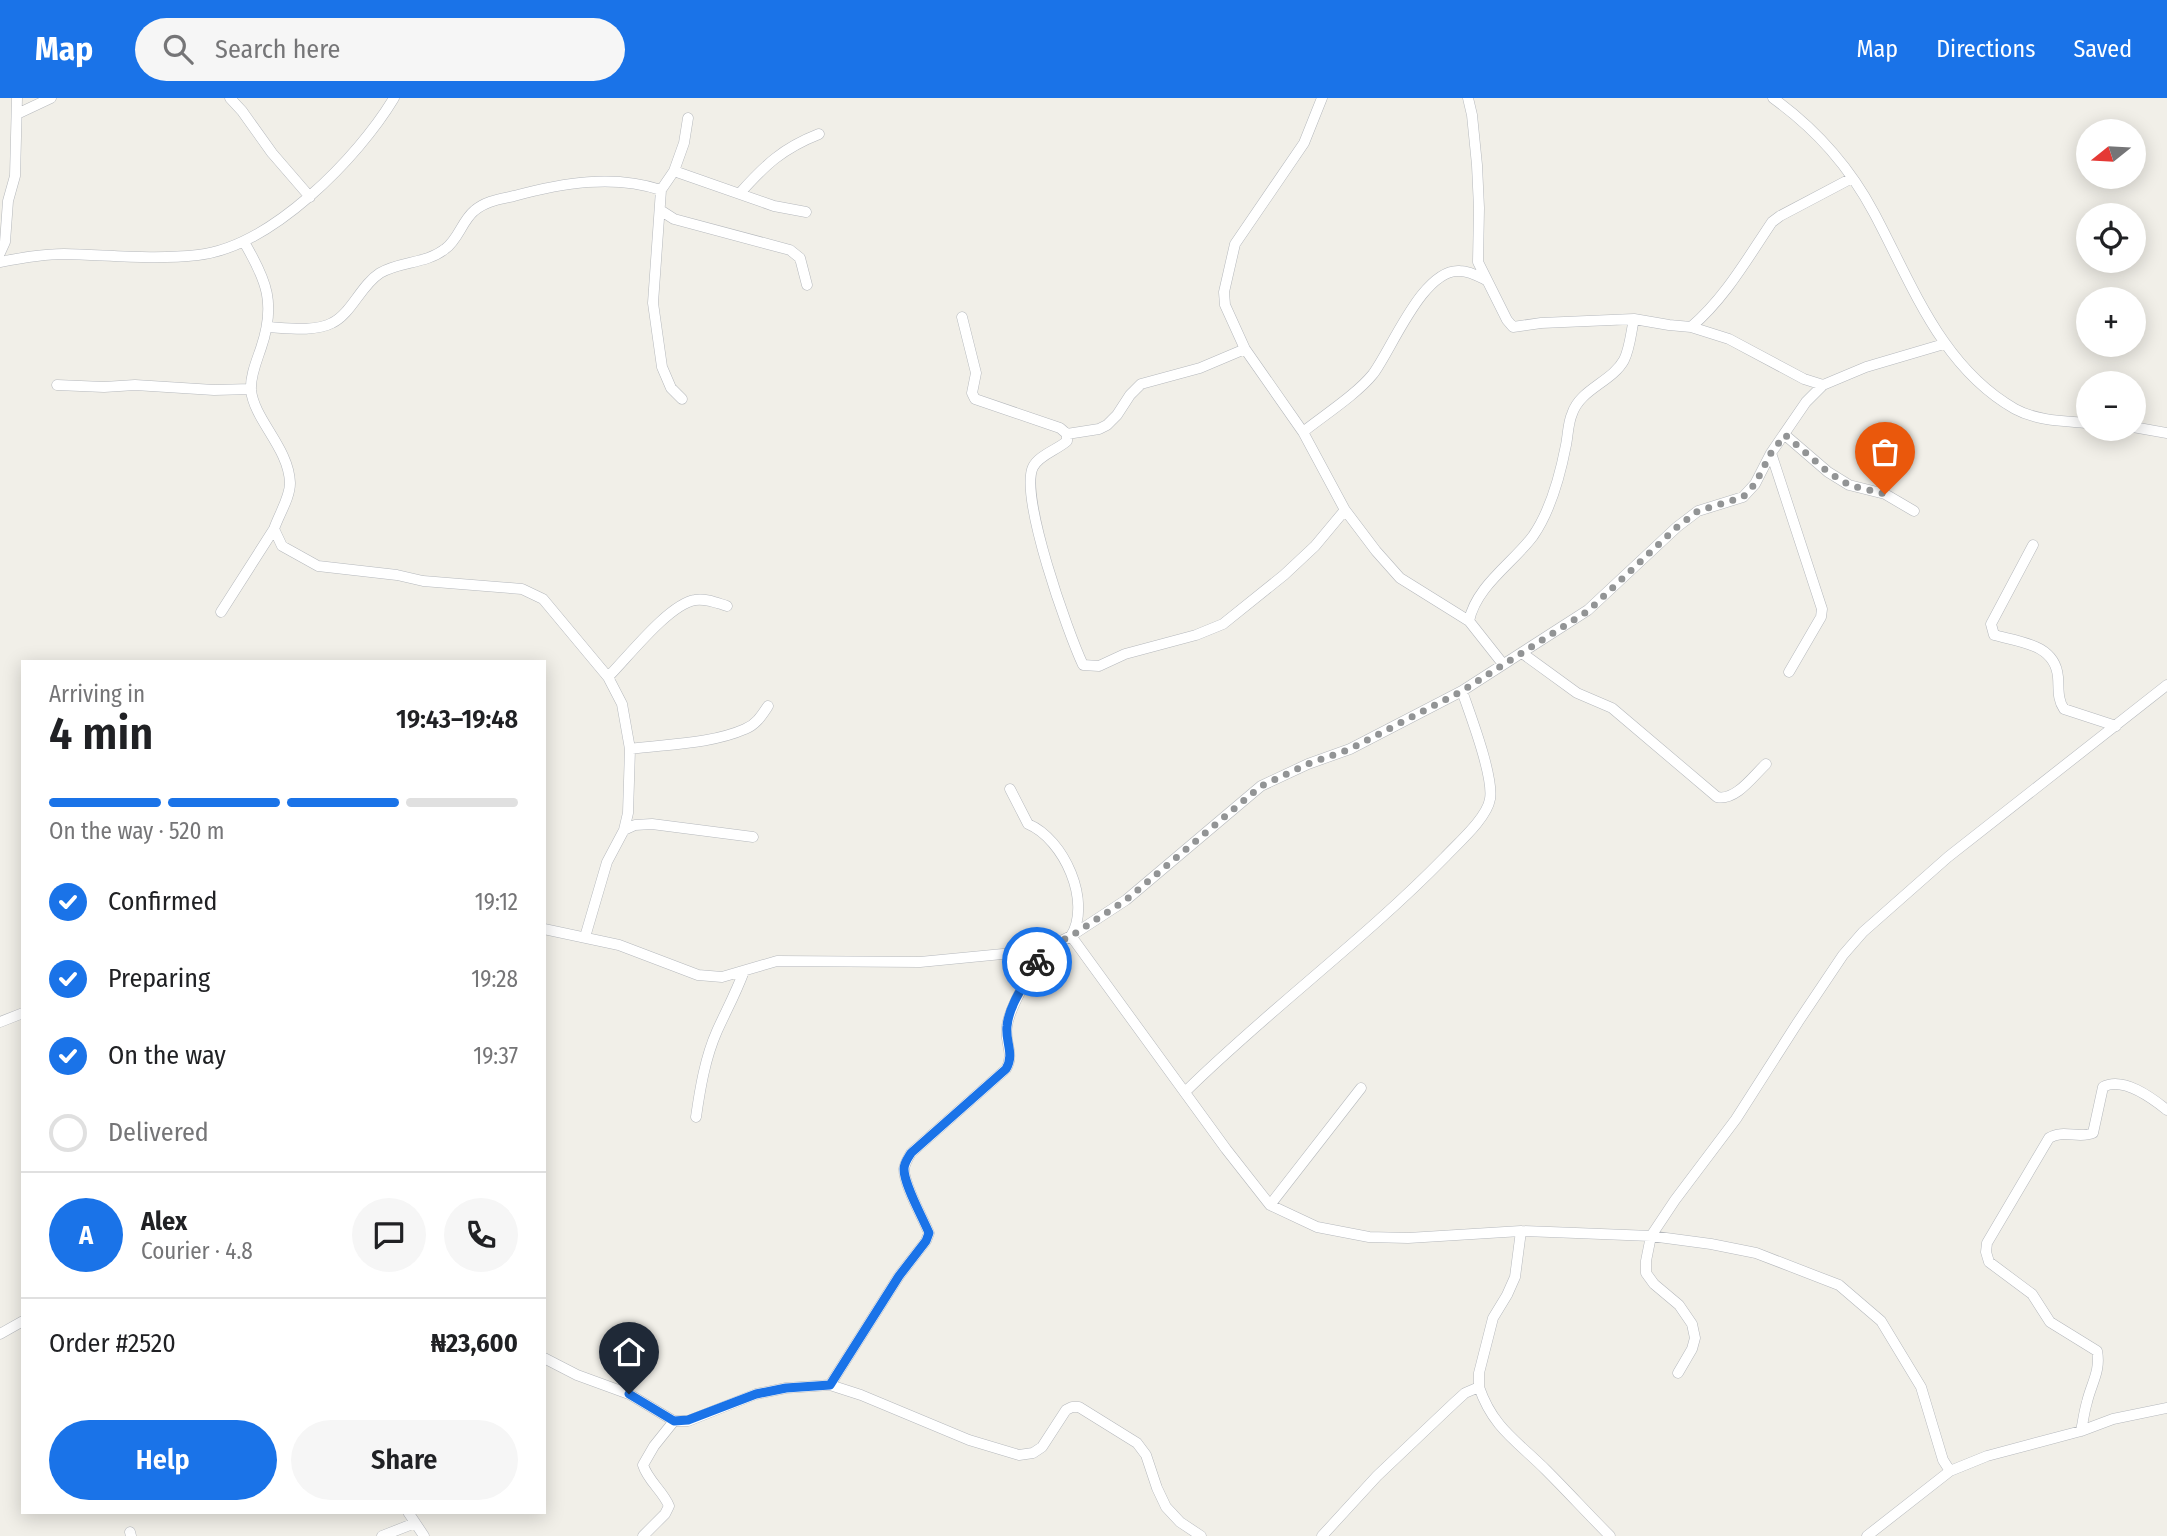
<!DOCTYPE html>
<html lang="en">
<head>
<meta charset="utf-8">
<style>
  body { margin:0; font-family:"Fira Sans Condensed",sans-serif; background:#f6f6f6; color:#202124; height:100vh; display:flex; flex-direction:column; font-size:26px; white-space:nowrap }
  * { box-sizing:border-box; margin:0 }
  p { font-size:23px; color:#757577 }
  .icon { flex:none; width:38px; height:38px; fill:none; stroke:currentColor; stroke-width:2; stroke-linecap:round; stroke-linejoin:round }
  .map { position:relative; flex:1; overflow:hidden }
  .details { position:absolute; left:21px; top:562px; width:525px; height:854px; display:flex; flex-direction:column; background:#fff; border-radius:0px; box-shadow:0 4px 18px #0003 }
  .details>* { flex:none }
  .needle { width:46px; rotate:252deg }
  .fabs { position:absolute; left:2076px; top:21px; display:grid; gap:14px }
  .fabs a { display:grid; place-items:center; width:70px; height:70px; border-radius:50%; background:#fff; box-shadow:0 4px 18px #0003; font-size:35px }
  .pin { position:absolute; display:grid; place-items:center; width:60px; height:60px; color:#fff; margin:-72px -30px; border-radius:50% 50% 50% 0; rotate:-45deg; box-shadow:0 0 7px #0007 }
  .pin .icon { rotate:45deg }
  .courier { position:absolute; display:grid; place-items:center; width:70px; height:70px; margin:-35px; border:5px solid #1a73e8; border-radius:50%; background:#fff; color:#222; box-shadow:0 2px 9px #0007 }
  .head em { font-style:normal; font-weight:600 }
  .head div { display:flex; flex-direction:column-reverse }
  .head { display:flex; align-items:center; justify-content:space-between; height:119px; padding:0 28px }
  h1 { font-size:46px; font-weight:600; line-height:52px }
  .bar { display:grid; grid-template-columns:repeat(4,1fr); gap:10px 7px; align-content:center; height:84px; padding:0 28px }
  .bar i { height:9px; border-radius:5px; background:#e0e0e0 }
  .bar .selected { background:#1a73e8 }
  .bar p { grid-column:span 4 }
  .line { display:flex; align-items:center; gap:18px; padding:0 28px; border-top:2px solid #e0e0e0 }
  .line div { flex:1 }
  .round { display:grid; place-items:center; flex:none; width:74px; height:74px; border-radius:37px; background:#f6f6f6 }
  ol { padding:0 28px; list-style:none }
  li { display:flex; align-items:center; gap:21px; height:77px }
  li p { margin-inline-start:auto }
  li .icon { padding:7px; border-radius:50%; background:#1a73e8; color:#fff; stroke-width:4 }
  li:last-child { color:#757577 }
  li i { width:38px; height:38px; border:4px solid #e0e0e0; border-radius:50% }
  .action { display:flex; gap:14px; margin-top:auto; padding:14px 28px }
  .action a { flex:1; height:80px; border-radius:42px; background:#1a73e8; color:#fff; font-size:28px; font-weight:600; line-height:80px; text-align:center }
  .action a+a { background:#f6f6f6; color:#202124 }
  header { display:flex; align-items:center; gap:42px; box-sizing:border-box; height:98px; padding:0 35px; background:#1a73e8; color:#fff }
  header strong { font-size:33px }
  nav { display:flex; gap:38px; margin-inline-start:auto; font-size:24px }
  .search { width:490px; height:63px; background:#f6f6f6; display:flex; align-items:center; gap:18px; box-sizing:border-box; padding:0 24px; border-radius:38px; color:#757577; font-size:26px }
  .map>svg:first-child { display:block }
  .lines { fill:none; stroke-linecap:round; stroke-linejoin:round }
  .minor-casing { stroke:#b5b8bc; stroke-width:11 }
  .minor { stroke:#fff; stroke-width:10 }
  .done { stroke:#929495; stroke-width:7; stroke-dasharray:0 12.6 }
  .route { stroke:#1a73e8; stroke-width:9 }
</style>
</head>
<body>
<header>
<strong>Map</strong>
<div class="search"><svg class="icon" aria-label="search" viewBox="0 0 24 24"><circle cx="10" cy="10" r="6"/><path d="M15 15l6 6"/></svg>Search here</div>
<nav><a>Map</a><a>Directions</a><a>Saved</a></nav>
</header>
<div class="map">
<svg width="2167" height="1438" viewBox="0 0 2167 1438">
  <rect width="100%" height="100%" fill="#f1efe8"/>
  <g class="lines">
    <!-- minor casing -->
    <g class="minor-casing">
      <path id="minor" d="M 230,0 L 242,13 L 272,55 L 310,99
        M 1322,0 L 1304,45 L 1235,146 L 1224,194 L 1225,207 L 1245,251 L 1303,334 L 1345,412 L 1376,453 L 1400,480 L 1469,523 L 1503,566
        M 1468,0 L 1472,17 L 1477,67 L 1479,110 L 1478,164 L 1507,222 L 1513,229 L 1541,225 L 1634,221 L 1669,227 L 1691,229 L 1729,241 L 1804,281 L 1823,287
        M 1773,0 C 1817,32 1849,68 1874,115 C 1912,186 1941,269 2015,311 C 2037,323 2064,323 2088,325
        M 17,16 L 51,0
        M 674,73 L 774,108 L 806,114
        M 740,95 C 765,67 783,50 819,36
        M 660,112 L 674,121 L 790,152 L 800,160 L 807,187
        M 244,144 C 267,183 276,206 261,250 C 257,262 250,278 251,292 C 254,322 289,350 290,385 C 290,400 279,416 274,431 L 282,448 L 318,468 L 397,477 L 423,483 L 522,491 L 543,501 L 608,579 L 622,606 L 630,651 L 628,715 L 624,732 L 607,764 L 585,839
        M 0,155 L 5,144 L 8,103 L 15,78 L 17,0
        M 0,164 C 21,160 42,156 64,156 C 109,157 153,162 198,157 C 271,149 358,60 394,0
        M 962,219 L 976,275 L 972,295 L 975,301 L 1060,330 L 1067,336 L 1067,343 C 1057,352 1039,357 1033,369 C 1019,398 1068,535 1083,567 L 1099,568 L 1125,556 L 1196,537 L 1223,526 L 1284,477 L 1315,448 L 1345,412
        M 268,229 C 287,230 315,234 332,225 C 351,216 361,187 380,175 C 400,163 426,166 445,151 C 458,142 462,123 474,113 C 485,103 500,101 514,98 C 562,85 613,76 661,92
        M 1691,229 C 1725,200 1747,161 1772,124 L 1780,118 L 1852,80
        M 57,287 L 104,289 L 135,287 L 214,292 L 251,291
        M 682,301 L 671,290 L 662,269 L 653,205 L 661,92 L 674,73 L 684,45 L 688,20
        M 2133,329 L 2167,335
        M 1303,334 C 1323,318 1357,296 1373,276 C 1392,251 1423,170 1460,173 C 1469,173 1478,178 1486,182
        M 1067,336 L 1099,331 L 1107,327 L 1117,317 L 1130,297 L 1141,286 L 1200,270 L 1245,251
        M 1785,337 L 1828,374 L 1849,387 L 1885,396 L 1914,413
        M 1771,355 L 1822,511 L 1821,519 L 1789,574
        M 2033,447 L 1991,526 L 1994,537 C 2020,544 2055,546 2058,579 C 2059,590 2057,601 2064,611 L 2116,628
        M 221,514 L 274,431
        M 1469,523 C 1476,488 1513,465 1533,438 C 1551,412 1560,378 1566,347 C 1568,337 1568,325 1572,316 C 1580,291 1612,284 1624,262 C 1630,250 1631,234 1634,221
        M 1522,555 L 1577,595 L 1612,610 L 1717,699 C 1736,703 1753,678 1766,666
        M 608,579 C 628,559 669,506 695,502 C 706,500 717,505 727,508
        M 630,651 C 667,646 711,646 745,631 C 756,627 762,617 768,608
        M 1010,691 L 1028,726 C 1064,741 1092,804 1071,838 L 1226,1051 L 1270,1107 L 1317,1129 L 1369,1139 L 1408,1140 L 1521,1133 L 1576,1135 L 1651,1138 L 1711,1146 L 1756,1155 L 1839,1187 L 1881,1223 L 1921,1289 L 1943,1362 L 1950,1373
        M 624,732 L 635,727 L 652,726 L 753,739
        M 544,831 L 619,847 L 698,877 L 722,879 L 777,863 L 920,864 L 1043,852 L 1071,838 L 1126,802 L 1261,688 L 1308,666 L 1350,651 L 1462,593 L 1588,512 L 1677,429 L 1698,413 L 1743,399 L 1755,386 L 1771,355 L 1806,304 L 1823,287 L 1866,269 L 1944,246
        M 0,924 L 23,915
        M 1185,994 C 1268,912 1363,843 1445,759 C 1458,745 1487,720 1490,701 C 1494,679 1470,616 1462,593
        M 696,1019 C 700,991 705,960 717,933 C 726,913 736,895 744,873
        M 1270,1107 L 1361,990
        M 0,1236 L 23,1223
        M 544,1260 L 577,1277 L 629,1296 L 674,1323 L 688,1323 L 756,1296 L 786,1290 L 830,1287 L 861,1297 L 969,1342 L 1019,1357 L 1033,1355 L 1042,1349 L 1066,1312 L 1072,1309 L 1079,1309 L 1137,1345 L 1146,1357 L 1157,1390 L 1166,1409 L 1180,1424 L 1201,1438
        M 1678,1275 L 1692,1251 L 1695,1240 L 1692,1226 L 1679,1207 L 1654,1186 L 1646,1175 L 1646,1163 L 1651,1138 L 1675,1102 L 1736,1021 L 1798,924 L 1843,857 L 1863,834 L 1948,759 L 2167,587
        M 830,1287 L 899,1178 L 926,1143 L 929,1135 C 922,1118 904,1087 904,1071 C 905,1065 908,1060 911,1055 L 1006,971 C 1015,956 1004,944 1007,928 C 1010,907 1033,872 1043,852
        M 1479,1289 C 1493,1330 1517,1343 1546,1372 C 1568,1394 1588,1416 1610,1438
        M 2081,1333 C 2083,1324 2084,1314 2087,1304 C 2091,1286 2101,1273 2097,1253 L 2050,1224 L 2032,1196 L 1989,1164 L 1986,1154 L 1987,1145 L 2049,1040 C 2063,1031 2079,1041 2093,1035 L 2103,989 C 2123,978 2152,1000 2167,1012
        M 408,1414 L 424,1438
        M 130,1434 L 131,1438
        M 382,1438 L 415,1425
        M 643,1438 L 665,1416 L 669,1408 C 663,1393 648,1383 643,1367 L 654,1348 L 674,1323
        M 1322,1438 L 1377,1378 L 1454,1305 L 1465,1295 L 1479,1289 L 1479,1275 L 1493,1220 L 1507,1197 L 1515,1179 L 1521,1133
        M 1867,1438 L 1950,1373 L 1987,1358 L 2081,1333 L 2113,1321 L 2167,1310"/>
    </g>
    <!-- minor -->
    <use href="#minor" class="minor"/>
  </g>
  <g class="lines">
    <!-- done -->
    <path class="done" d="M 1037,864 L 1043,852 L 1071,838 L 1126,802 L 1261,688 L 1308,666 L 1350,651 L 1462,593 L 1588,513 L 1677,429 L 1698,413 L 1743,399 L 1755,386 L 1771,355 L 1785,337 L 1828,374 L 1849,387 L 1885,396"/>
    <!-- route -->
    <path class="route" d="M 629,1296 L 674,1323 L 688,1322 L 756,1296 L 786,1290 L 830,1287 L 899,1178 L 926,1143 L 929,1135 C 922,1118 904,1087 904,1071 C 904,1065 908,1060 911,1055 L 1006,971 C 1015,956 1005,944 1007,928 C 1009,906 1027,883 1037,864"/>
  </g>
</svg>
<div class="fabs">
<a><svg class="needle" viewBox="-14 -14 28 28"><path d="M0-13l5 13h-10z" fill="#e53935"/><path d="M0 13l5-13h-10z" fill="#757577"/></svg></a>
<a><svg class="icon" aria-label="locate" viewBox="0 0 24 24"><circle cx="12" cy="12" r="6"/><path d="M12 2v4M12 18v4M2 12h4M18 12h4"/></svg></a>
<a>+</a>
<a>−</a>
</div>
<div class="pin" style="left:1885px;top:396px;background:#ea580c"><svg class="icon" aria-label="bag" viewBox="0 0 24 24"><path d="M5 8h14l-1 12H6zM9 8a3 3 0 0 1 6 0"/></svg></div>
<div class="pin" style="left:629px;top:1296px;background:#1f2937"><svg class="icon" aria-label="home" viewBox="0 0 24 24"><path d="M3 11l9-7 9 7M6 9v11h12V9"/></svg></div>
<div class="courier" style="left:1037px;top:864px"><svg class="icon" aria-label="bike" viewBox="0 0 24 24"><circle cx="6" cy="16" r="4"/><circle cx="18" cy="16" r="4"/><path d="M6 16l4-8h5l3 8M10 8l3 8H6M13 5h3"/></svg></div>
<section class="details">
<div class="head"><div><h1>4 min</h1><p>Arriving in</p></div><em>19:43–19:48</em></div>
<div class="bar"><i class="selected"></i><i class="selected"></i><i class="selected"></i><i></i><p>On the way · 520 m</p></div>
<ol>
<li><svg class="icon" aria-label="check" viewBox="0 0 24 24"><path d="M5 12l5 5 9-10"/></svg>Confirmed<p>19:12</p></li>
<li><svg class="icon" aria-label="check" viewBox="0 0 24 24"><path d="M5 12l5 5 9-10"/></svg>Preparing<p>19:28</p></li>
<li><svg class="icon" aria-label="check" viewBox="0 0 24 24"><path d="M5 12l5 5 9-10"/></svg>On the way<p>19:37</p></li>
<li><i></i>Delivered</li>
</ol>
<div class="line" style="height:126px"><b class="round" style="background:#1a73e8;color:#fff">A</b><div><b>Alex</b><p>Courier · 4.8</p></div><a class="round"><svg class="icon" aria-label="chat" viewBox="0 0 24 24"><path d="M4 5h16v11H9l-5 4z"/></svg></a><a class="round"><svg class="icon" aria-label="phone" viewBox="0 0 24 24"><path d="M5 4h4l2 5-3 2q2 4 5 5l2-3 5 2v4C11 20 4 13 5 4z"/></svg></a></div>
<div class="line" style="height:91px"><div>Order #2520</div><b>₦23,600</b></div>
<div class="action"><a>Help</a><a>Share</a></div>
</section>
</div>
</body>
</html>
